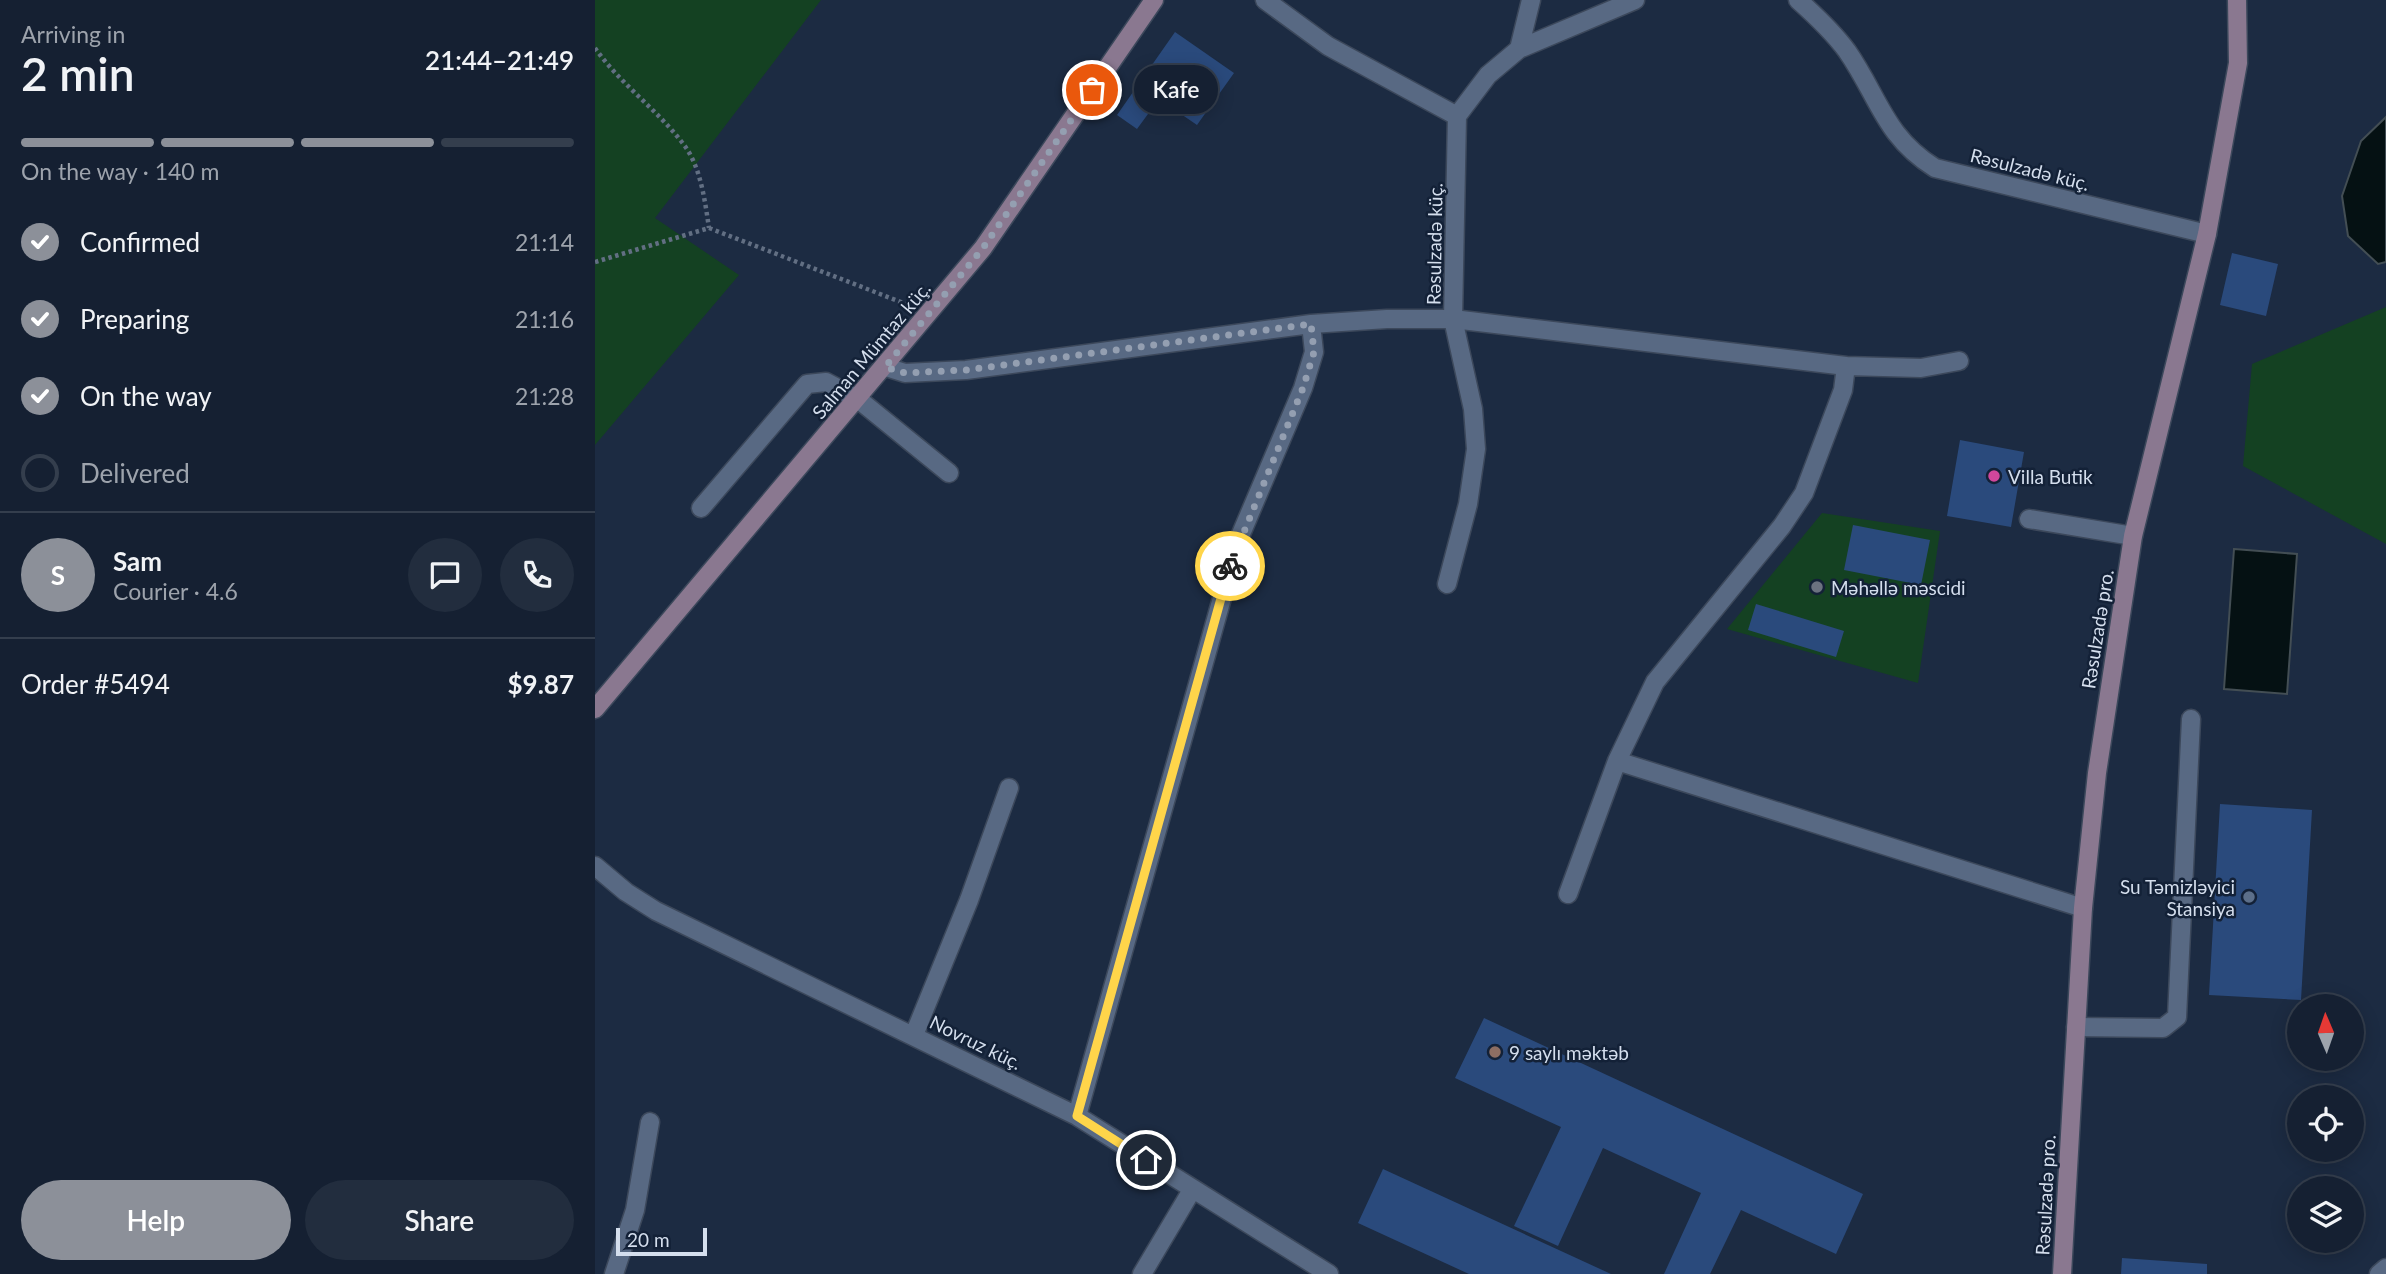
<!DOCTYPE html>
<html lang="en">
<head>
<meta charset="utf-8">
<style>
  body { margin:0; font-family:Lato,sans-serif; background:#222d3e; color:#f1f3f6; height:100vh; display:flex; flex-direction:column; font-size:26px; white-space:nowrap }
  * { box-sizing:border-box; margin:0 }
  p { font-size:23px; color:#9da3ac }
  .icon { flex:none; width:38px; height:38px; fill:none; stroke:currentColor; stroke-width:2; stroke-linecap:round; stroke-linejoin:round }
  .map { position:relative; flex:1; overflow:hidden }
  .sheet { display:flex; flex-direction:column; background:#152032; width:595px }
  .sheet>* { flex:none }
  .needle { width:46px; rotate:358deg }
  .tools { position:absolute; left:1692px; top:994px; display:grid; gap:14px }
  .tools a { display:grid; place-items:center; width:77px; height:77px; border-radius:50%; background:#152032; box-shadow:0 4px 18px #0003,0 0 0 2px #343e4d; font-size:35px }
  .scale { position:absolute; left:21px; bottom:18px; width:91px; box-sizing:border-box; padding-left:7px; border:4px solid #d4deed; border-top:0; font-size:19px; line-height:24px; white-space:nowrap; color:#d4deed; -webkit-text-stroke:5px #132137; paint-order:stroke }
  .pin { position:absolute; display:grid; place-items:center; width:60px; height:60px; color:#fff; margin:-30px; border:4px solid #fff; border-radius:50%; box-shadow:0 2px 7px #0007 }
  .courier { position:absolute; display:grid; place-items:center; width:70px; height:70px; margin:-35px; border:5px solid #ffd54a; border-radius:50%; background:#fff; color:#222; box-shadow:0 2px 9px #0007 }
  .bubble { position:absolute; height:49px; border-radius:24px; background:#152032; box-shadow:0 4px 18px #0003,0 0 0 2px #343e4d; font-size:23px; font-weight:600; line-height:49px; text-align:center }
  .headline em { font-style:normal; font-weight:600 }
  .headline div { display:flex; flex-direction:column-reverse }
  .headline { display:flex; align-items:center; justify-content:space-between; height:119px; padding:0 21px }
  h1 { font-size:46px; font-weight:600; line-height:52px }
  .bar { display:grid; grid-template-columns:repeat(4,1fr); gap:10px 7px; align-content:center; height:84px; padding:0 21px }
  .bar i { height:9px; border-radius:5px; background:#343e4d }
  .bar .on { background:#8c9099 }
  .bar p { grid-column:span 4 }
  .line { display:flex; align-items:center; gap:18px; padding:0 21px; border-top:2px solid #343e4d }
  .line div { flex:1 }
  .round { display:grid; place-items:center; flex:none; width:74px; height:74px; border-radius:37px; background:#222d3e }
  ol { padding:0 21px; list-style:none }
  li { display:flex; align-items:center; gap:21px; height:77px }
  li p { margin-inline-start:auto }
  li .icon { padding:7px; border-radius:50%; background:#8c9099; color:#fff; stroke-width:4 }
  li:last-child { color:#9da3ac }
  li i { width:38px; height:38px; border:4px solid #343e4d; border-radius:50% }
  .cta { display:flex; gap:14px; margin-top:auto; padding:14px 21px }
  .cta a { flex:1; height:80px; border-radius:42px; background:#8c9099; color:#fff; font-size:28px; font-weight:600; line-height:80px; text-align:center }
  .cta a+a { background:#222d3e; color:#f1f3f6 }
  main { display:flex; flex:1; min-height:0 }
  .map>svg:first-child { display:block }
  .green { fill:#144122 }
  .water { fill:#051113; stroke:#434e54; stroke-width:2 }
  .building { fill:#2a4a7c }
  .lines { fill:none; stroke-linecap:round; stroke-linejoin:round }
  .lane-casing { stroke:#3c485b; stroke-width:21 }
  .street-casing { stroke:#3c485b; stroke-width:21 }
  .secondary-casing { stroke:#3c485b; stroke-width:21 }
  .path { stroke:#626f83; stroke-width:4.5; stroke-dasharray:3.5 3.5; stroke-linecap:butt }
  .lane { stroke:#586983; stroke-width:18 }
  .street { stroke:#586983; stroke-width:18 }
  .secondary { stroke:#8a7890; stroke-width:18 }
  .done { stroke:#949fb1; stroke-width:7; stroke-dasharray:0 12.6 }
  .route { stroke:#ffd54a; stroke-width:9 }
  .hotel-dot { fill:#d1479c; stroke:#132137; stroke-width:2.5 }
  .worship-dot { fill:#6b7280; stroke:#132137; stroke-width:2.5 }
  .service-dot { fill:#5c6f8a; stroke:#132137; stroke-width:2.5 }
  .education-dot { fill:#8d6e63; stroke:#132137; stroke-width:2.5 }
  .labels { text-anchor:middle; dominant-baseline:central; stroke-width:5; stroke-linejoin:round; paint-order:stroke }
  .street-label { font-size:19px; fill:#d4deed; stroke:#132137 }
  .poi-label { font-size:19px; fill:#d4deed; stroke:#132137; text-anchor:start }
</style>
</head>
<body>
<main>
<section class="sheet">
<div class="headline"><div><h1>2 min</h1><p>Arriving in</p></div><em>21:44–21:49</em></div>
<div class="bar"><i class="on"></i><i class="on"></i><i class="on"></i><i></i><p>On the way · 140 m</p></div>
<ol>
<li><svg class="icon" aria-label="check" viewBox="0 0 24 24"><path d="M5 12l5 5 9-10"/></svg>Confirmed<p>21:14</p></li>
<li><svg class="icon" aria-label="check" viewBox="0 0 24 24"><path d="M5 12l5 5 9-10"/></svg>Preparing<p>21:16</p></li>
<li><svg class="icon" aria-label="check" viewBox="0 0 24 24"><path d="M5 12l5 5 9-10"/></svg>On the way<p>21:28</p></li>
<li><i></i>Delivered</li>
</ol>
<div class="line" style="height:126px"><b class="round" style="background:#8c9099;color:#fff">S</b><div><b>Sam</b><p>Courier · 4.6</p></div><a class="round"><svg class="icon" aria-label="chat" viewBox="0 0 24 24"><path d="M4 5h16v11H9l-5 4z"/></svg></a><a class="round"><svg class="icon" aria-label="phone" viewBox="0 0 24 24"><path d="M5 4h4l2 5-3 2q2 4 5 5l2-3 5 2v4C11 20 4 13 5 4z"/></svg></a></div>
<div class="line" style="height:91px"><div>Order #5494</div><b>$9.87</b></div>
<div class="cta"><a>Help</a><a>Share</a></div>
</section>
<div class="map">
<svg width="1791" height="1274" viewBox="0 0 1791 1274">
  <rect width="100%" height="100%" fill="#1c2b42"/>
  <!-- green -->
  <path class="green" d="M 0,0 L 226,0 L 60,218 L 144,275 L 0,445 Z
    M 1791,307 L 1791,544 L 1648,466 L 1657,364 Z
    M 1227,513 L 1345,531 L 1323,683 L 1132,629 Z"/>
  <!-- water -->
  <path class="water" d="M 1791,117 L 1791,262 L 1783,264 L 1753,236 L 1747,196 L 1766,141 Z
    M 1639,549 L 1702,554 L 1692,694 L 1629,689 Z"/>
  <!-- building -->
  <path class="building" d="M 580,32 L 639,73 L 602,125 L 564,99 L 542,129 L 522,115 Z
    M 1637,253 L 1683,264 L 1671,316 L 1625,305 Z
    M 1365,440 L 1429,452 L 1416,527 L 1352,516 Z
    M 1258,525 L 1335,540 L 1326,585 L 1249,570 Z
    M 1161,604 L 1249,631 L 1241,657 L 1153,630 Z
    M 1625,804 L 1717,810 L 1706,1000 L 1614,995 Z
    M 889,1018 L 1268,1194 L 1241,1254 L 1146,1210 L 1115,1274 L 1069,1274 L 1106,1193 L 1008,1148 L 963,1246 L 919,1226 L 966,1127 L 860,1078 Z
    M 788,1169 L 1016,1274 L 874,1274 L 763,1223 Z
    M 1527,1258 L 1612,1264 L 1612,1274 L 1526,1274 Z"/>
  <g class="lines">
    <!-- lane casing -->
    <g class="lane-casing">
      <path id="lane" d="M 106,508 L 212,384 L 231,382 L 263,399
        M 1434,519 L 1538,536
        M 1481,1027 L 1568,1028 L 1582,1017 L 1596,719"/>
    </g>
    <!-- street casing -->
    <g class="street-casing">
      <path id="street" d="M 670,0 L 733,46 L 862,116
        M 1203,0 C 1221,16 1238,32 1252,51 C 1284,97 1289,136 1340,168 L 1612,234
        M 924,49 L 936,0
        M 291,367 L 310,373 L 371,370 L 716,324 L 792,319 L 858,319 L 1251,366 L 1326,368 L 1364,361
        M 263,399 L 354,473
        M 852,584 L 873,504 L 881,449 L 878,409 L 858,319 L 862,116 L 893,75 L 924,49 L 1040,0
        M 1022,761 L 1488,908
        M 0,866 L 31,892 L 61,911 L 482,1116 L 734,1274
        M 973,894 L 1022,761 L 1060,682 L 1187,526 L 1209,493 L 1248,390 L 1251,366
        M 319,1035 L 374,900 L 414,788
        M 482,1116 L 643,541 L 708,388 L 719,352 L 716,324
        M 19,1274 L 40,1210 L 55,1122
        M 547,1274 L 597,1190
        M 1784,1274 L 1791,1268"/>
    </g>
    <!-- secondary casing -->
    <g class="secondary-casing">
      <path id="secondary" d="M 0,709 L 388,248 L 559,0
        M 1467,1274 L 1488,908 L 1502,773 L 1538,536 L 1612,234 L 1643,63 L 1642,0"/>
    </g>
    <!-- path -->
    <path class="path" d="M 0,48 C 25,84 63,110 89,145 C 106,167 110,202 114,228
      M 0,262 L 114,228 L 311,304"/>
    <!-- lane -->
    <use href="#lane" class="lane"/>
    <!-- street -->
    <use href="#street" class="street"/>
    <!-- secondary -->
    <use href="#secondary" class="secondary"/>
  </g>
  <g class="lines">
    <!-- done -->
    <path class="done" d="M 497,90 L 388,248 L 290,367 L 310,373 L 371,370 L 716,324 L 719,352 L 708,388 L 635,566"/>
    <!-- route -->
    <path class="route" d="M 551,1160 L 482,1116 L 635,566"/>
  </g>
  <!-- markers -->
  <circle class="hotel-dot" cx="1399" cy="476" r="7"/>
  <circle class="worship-dot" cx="1222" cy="587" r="7"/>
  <circle class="service-dot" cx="1654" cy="897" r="7"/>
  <circle class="education-dot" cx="900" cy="1052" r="7"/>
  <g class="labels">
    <!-- street labels -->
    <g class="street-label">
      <text transform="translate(1435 169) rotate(14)">Rəsulzadə küç.</text>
      <text transform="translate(839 244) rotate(-89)">Rəsulzadə küç.</text>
      <text transform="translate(276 350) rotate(-50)">Salman Mümtaz küç.</text>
      <text transform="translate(1502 629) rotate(-81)">Rəsulzadə pro.</text>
      <text transform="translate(381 1042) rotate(26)">Novruz küç.</text>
      <text transform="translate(1450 1195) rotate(-87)">Rəsulzadə pro.</text>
    </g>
    <!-- poi labels -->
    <g class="poi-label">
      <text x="1413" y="476">Villa Butik</text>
      <text x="1236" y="587">Məhəllə məscidi</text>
      <text x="1640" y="886" text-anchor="end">Su Təmizləyici<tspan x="1640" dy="22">Stansiya</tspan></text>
      <text x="914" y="1052">9 saylı məktəb</text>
    </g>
  </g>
</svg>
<div class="tools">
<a><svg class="needle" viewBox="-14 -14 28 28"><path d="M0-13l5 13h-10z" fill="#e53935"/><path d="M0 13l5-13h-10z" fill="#9da3ac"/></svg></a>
<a><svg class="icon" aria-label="locate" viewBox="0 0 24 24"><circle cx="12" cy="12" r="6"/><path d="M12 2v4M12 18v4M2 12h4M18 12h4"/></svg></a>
<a><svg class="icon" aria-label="layers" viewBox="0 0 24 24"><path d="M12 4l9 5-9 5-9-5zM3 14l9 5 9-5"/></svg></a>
</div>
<div class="scale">20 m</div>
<div class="pin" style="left:497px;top:90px;background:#ea580c"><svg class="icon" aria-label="bag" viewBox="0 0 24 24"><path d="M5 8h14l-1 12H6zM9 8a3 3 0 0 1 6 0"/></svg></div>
<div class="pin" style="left:551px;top:1160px;background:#1f2937"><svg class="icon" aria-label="home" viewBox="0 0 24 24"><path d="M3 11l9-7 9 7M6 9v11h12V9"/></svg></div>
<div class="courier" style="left:635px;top:566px"><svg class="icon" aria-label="bike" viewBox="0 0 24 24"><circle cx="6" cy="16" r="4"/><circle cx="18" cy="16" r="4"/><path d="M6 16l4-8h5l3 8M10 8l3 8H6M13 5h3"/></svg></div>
<div class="bubble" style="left:539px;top:65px;width:84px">Kafe</div>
</div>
</main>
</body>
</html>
